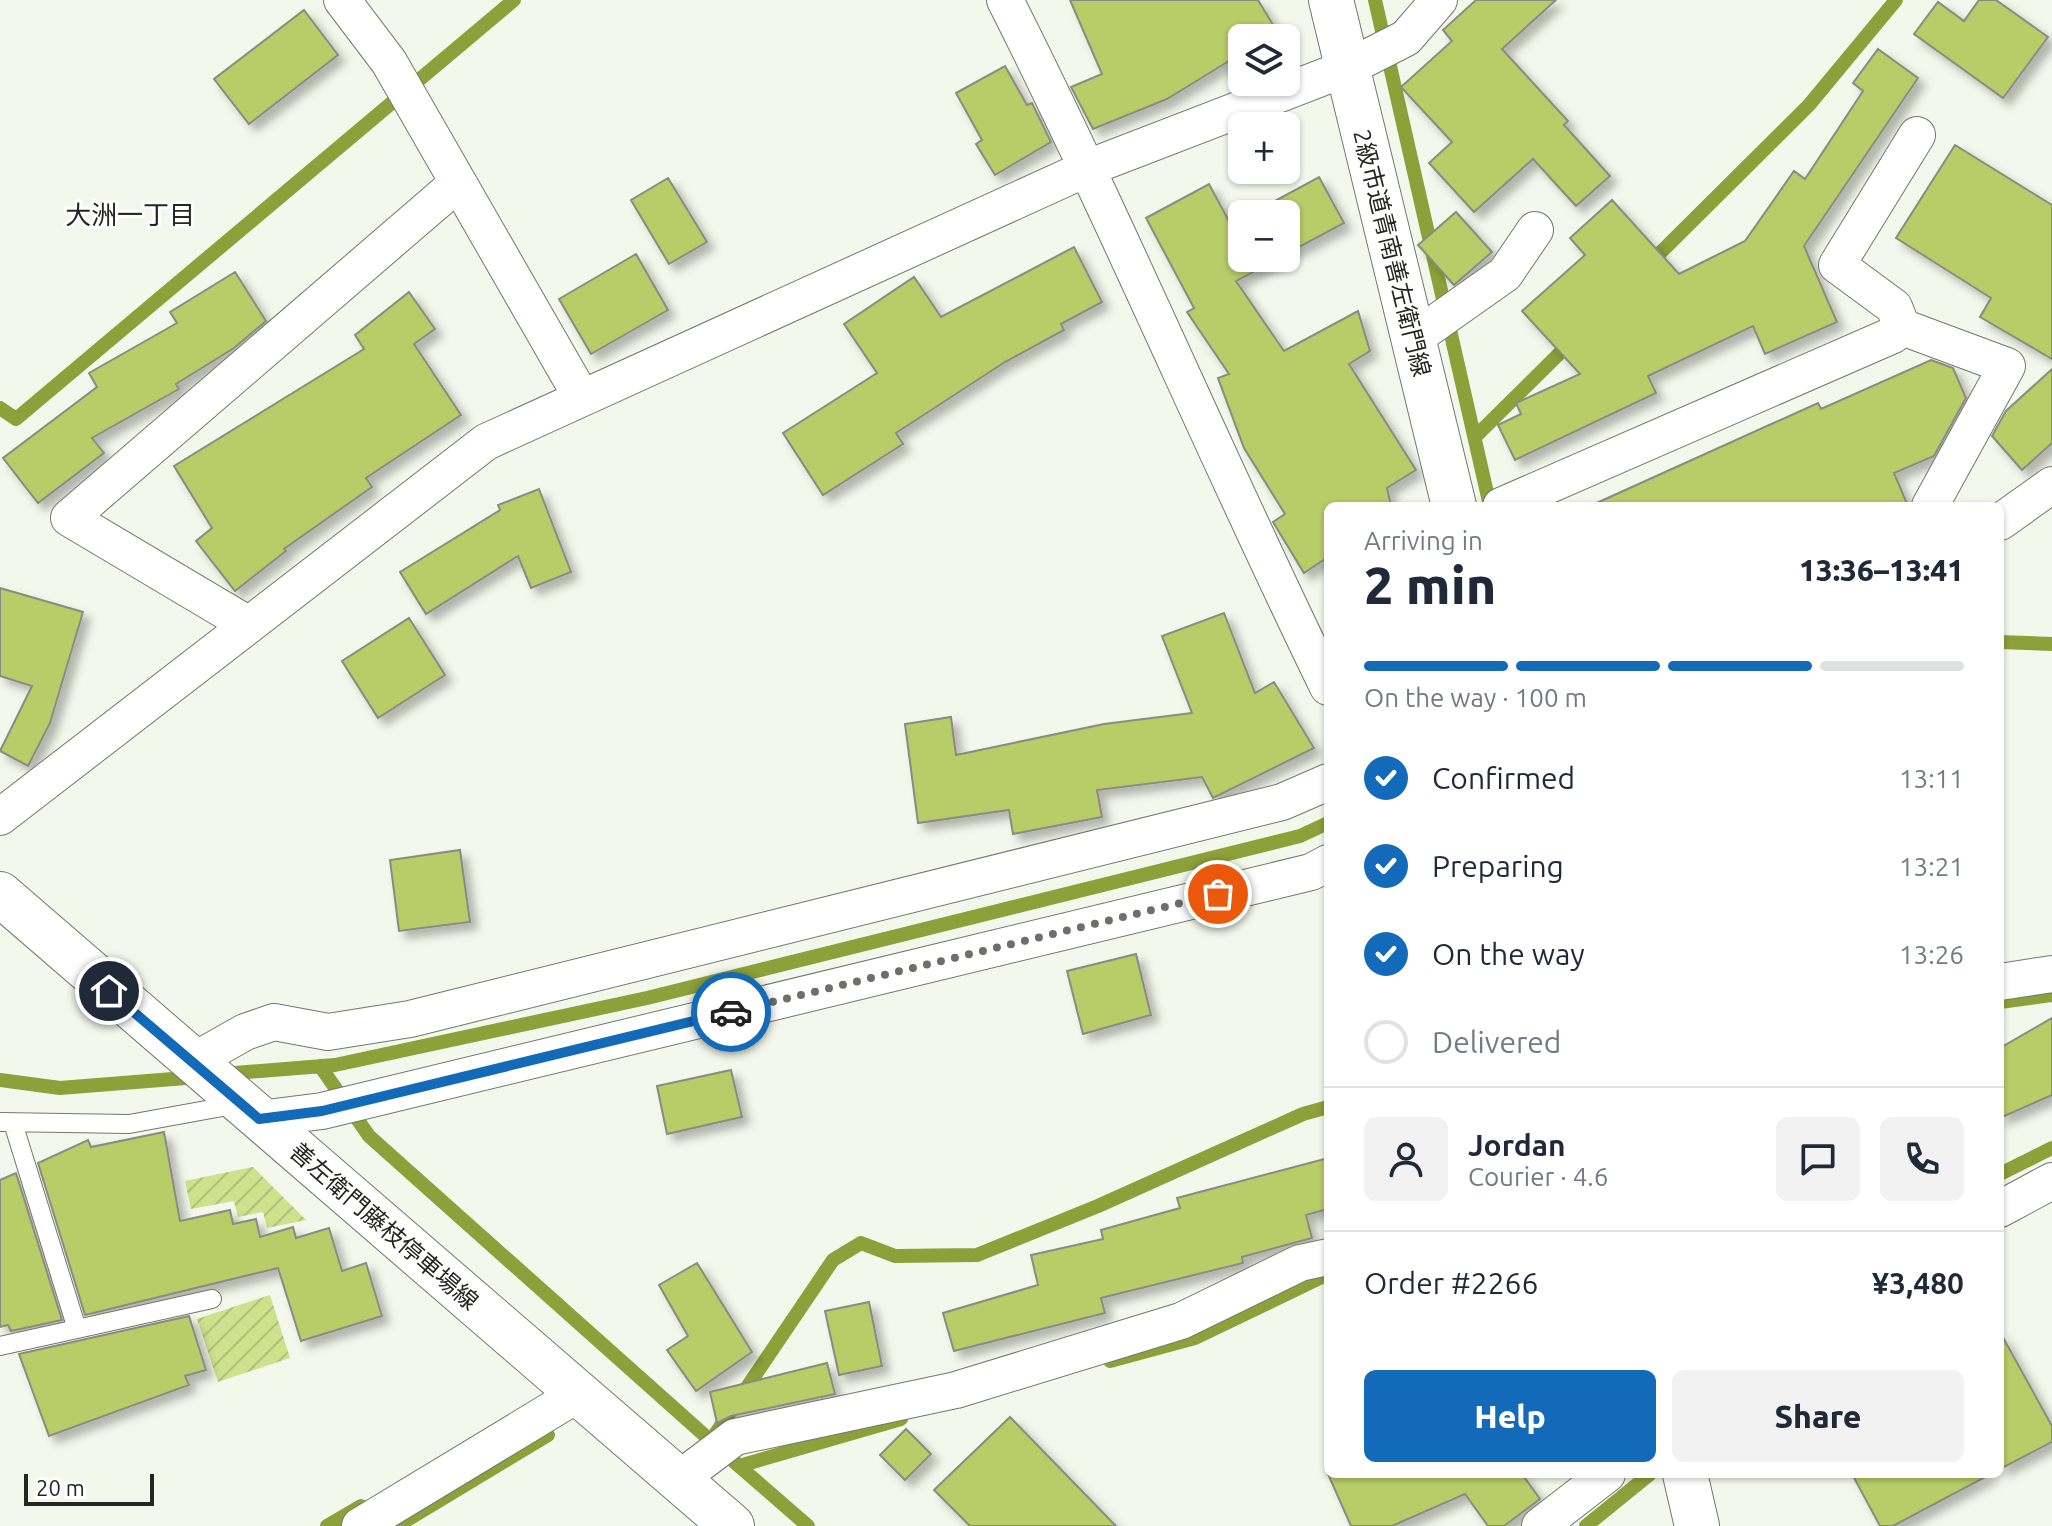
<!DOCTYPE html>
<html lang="en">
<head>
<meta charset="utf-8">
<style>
  body { margin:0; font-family:Ubuntu,"Noto Sans JP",sans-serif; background:#f2f2f3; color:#1f2937; height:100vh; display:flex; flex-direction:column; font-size:30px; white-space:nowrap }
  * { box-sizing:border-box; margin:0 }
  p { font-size:26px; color:#747a83 }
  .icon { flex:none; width:44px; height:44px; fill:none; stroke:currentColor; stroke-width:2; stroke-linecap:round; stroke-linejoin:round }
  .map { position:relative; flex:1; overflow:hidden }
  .sheet { position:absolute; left:1324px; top:502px; width:680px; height:976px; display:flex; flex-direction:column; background:#fff; border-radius:12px; box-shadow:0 2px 6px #0004 }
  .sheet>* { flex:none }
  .fabs { position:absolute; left:1228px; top:24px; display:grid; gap:16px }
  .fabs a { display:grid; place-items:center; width:72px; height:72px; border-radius:12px; background:#fff; box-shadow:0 2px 6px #0004; font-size:40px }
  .scale { position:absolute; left:24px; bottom:20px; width:130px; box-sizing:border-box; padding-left:8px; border:4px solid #252622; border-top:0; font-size:22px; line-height:28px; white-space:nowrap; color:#252622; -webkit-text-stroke:6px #fff; paint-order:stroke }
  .pin { position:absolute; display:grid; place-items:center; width:68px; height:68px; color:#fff; margin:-34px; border:4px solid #fff; border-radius:50%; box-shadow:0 2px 8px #0007 }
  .courier { position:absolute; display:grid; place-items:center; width:80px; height:80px; margin:-40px; border:6px solid #136ab8; border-radius:50%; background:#fff; color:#222; box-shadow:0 2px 10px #0007 }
  .summary em { font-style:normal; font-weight:800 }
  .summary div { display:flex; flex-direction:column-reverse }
  .summary { display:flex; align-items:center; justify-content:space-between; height:136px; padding:0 40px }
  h1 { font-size:52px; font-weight:800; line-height:60px }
  .bar { display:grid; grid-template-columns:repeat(4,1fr); gap:12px 8px; align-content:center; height:96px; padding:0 40px }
  .bar i { height:10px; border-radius:6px; background:#e0e1e3 }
  .bar .selected { background:#136ab8 }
  .bar p { grid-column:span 4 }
  .line { display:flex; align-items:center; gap:20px; padding:0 40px; border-top:2px solid #e0e1e3 }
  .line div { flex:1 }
  .round { display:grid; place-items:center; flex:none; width:84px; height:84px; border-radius:12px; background:#f2f2f3 }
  ol { padding:0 40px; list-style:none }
  li { display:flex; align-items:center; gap:24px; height:88px }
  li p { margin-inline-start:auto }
  li .icon { padding:8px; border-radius:50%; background:#136ab8; color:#fff; stroke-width:4 }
  li:last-child { color:#747a83 }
  li i { width:44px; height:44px; border:4px solid #e0e1e3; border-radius:50% }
  .primary-button { display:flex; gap:16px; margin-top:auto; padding:16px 40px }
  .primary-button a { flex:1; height:92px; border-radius:12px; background:#136ab8; color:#fff; font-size:32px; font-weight:800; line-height:92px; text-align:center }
  .primary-button a+a { background:#f2f2f3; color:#1f2937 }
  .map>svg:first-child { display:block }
  .garden { fill:url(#garden-furrows) }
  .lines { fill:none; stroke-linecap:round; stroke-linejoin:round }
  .stream { stroke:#8da039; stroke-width:14 }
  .building { fill:#b8cc67; stroke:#898c82; stroke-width:2; filter:url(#shadow) }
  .service-casing { stroke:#75776d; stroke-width:20 }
  .minor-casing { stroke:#75776d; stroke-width:38 }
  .tertiary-casing { stroke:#75776d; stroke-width:46 }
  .secondary-casing { stroke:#75776d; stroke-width:46 }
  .service { stroke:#fff; stroke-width:18 }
  .minor { stroke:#fff; stroke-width:36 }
  .tertiary { stroke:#fff; stroke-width:44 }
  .secondary { stroke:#fff; stroke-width:44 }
  .done { stroke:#6d6f68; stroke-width:8; stroke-dasharray:0 14.4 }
  .route { stroke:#136ab8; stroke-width:10 }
  .labels { text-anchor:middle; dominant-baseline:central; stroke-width:6; stroke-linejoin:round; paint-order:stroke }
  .street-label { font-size:24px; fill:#252622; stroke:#fff }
  .neighbourhood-label { font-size:26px; fill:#252622; stroke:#fff }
</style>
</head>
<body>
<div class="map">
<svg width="2052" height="1526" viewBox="0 0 2052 1526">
  <defs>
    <pattern id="garden-furrows" width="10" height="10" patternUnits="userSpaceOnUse" patternTransform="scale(2)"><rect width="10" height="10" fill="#cee18c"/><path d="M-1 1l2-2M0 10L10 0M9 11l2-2" fill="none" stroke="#b1c178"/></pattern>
    <filter id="shadow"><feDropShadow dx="7" dy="7" stdDeviation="4" flood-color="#0004"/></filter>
  </defs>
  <rect width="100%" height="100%" fill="#f4f7eb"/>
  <!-- garden -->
  <path class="garden" d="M 252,1167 L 253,1167 L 306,1220 L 267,1228 L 263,1212 L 238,1217 L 234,1201 L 191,1209 L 185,1181 Z
    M 270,1295 L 290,1358 L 218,1382 L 197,1319 Z"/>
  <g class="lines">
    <!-- stream -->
    <path class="stream" d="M 1375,0 L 1490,506
      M 1648,265 L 1809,105 L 1896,0
      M 0,408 L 16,419 L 514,0
      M 1475,437 L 1574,339
      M 2000,642 L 2052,644
      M 2000,1002 L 2052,995
      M 320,1066 L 369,1136 L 739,1466 L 901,1419
      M 223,1074 L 335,1065 L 647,998 L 1300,836 L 1328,823
      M 0,1080 L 60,1088 L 198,1077
      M 2000,1174 L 2052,1148
      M 1110,1361 L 1195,1338 L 1328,1274
      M 712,1439 L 833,1260 L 861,1243 L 895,1256 L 977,1255 L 1098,1206 L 1303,1114 L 1328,1107
      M 739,1466 L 808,1526
      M 327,1526 L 361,1506
      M 397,1526 L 548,1435
      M 1586,1526 L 1650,1474"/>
  </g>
  <!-- building -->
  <path class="building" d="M 1070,0 L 1258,0 L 1281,38 L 1242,38 L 1242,53 L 1167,99 L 1093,129 L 1071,87 L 1102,74 Z
    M 1476,0 L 1556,0 L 1502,49 L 1568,121 L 1564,125 L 1610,176 L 1576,206 L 1533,159 L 1474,212 L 1429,163 L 1452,142 L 1401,87 L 1452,41 L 1443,30 Z
    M 1979,0 L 1996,0 L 2048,37 L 2003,98 L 1914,34 L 1938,2 L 1964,21 Z
    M 304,10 L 338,55 L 249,124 L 214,79 Z
    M 1878,49 L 1918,78 L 1804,246 L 1837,322 L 1765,354 L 1753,326 L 1648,376 L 1656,393 L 1515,460 L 1498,425 L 1521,414 L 1516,403 L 1580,374 L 1522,311 L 1585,255 L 1570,238 L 1612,200 L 1679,274 L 1745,241 L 1794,171 L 1805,179 L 1863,91 L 1853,83 Z
    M 1005,66 L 1027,105 L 1032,103 L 1051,142 L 995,175 L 976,144 L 982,140 L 956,93 Z
    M 1955,145 L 2052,205 L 2052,359 L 1980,317 L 1991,298 L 1896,238 Z
    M 1319,177 L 1344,223 L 1286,254 L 1286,214 L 1251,214 Z
    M 668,178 L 707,242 L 669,264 L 631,200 Z
    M 1209,184 L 1231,225 L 1242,219 L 1242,258 L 1280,258 L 1236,281 L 1284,351 L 1358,311 L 1370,351 L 1349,364 L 1416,470 L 1387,488 L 1391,506 L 1328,506 L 1328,557 L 1304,573 L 1273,522 L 1285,514 L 1244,448 L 1218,378 L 1229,374 L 1187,312 L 1194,308 L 1146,218 Z
    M 1456,212 L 1492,252 L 1454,285 L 1418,245 Z
    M 1074,247 L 1102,302 L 1061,324 L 1064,330 L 1005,362 L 896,433 L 903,444 L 823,495 L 783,433 L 877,373 L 844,324 L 914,277 L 941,317 Z
    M 636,254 L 668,310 L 591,354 L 559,299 Z
    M 235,272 L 266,321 L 234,348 L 176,384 L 179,389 L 92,438 L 104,453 L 38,503 L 3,458 L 97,387 L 89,373 L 177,323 L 170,312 Z
    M 409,292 L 435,329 L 414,344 L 461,415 L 366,478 L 372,487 L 284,549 L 286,551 L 235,591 L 196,541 L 212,528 L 174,466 L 364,349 L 355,335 Z
    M 1931,360 L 1953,368 L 1966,398 L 1934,456 L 1894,473 L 1908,506 L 1590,506 L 1818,403 L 1821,409 Z
    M 2052,369 L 2052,443 L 2022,470 L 1992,436 L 2006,411 Z
    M 539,489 L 571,572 L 531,588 L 518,556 L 426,614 L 400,572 L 500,510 L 498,505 Z
    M 0,588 L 83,612 L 50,723 L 28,766 L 0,751 L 32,686 L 0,676 Z
    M 1224,613 L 1255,693 L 1274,682 L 1314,748 L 1213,798 L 1202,777 L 1097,790 L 1102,817 L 1013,834 L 1009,810 L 918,823 L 905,724 L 951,717 L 956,755 L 1104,724 L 1192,713 L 1162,636 Z
    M 409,618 L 445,675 L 378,718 L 342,661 Z
    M 460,850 L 470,922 L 399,931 L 390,860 Z
    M 1136,954 L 1151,1015 L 1083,1034 L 1067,971 Z
    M 2052,1018 L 2052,1095 L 2000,1118 L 2000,1048 Z
    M 731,1070 L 742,1117 L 667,1134 L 657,1086 Z
    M 164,1132 L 180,1221 L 230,1210 L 233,1224 L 256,1219 L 260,1237 L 293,1227 L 296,1238 L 329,1228 L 342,1271 L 366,1263 L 382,1316 L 301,1341 L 278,1268 L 85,1315 L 38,1163 L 88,1140 L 91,1147 Z
    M 1328,1158 L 1328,1209 L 1306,1215 L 1312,1238 L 1242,1257 L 1243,1263 L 1101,1298 L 1105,1313 L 954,1351 L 943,1313 L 1038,1285 L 1031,1255 L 1103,1239 L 1101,1230 L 1180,1208 L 1177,1198 Z
    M 16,1173 L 62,1320 L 11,1331 L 8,1325 L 0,1327 L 0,1180 Z
    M 697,1263 L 752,1352 L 696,1391 L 667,1350 L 688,1336 L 659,1285 Z
    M 869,1302 L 882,1366 L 839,1375 L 825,1311 Z
    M 189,1316 L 206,1370 L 185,1376 L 189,1385 L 49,1436 L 19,1354 Z
    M 2000,1332 L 2052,1426 L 2052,1442 L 2000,1469 Z
    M 827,1363 L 835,1394 L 731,1416 L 717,1423 L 710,1392 Z
    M 1010,1417 L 1116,1526 L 970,1526 L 934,1490 Z
    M 906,1429 L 931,1454 L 905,1480 L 880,1455 Z
    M 1328,1474 L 1522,1474 L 1540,1499 L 1504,1526 L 1488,1526 L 1465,1494 L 1392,1526 L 1351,1526 Z
    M 1852,1474 L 1991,1474 L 1893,1526 L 1880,1526 Z"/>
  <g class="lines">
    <!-- service casing -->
    <g class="service-casing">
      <path id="service" d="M 0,1122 L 129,1124 L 239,1104
        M 77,1329 L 212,1299
        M 0,1346 L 77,1329 L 13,1123"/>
    </g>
    <!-- minor casing -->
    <g class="minor-casing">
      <path id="minor" d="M 342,0 L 389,62 L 582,398
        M 1005,0 C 1119,226 1217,460 1328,687
        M 1902,327 L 2007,366 L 1930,506
        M 1413,339 L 1505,274 L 1535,230
        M 1501,506 L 1893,335 L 1902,327 L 1894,307 L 1837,265 L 1917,135
        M 2000,522 L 2052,485
        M 249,625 L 69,518 L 458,183
        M 0,817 L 486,442 L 1090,167 L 1347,68 L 1406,38 L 1439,0
        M 2000,982 L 2052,974
        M 192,1062 L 245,1032 L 274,1022 L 328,1032 L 410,1019 L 1282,802 L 1328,782
        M 259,1119 L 322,1111 L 1311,872 L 1328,863
        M 2000,1209 L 2052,1181
        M 678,1480 L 735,1437 L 956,1390 L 1181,1321 L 1300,1263 L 1328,1257
        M 360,1526 L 578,1394
        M 1540,1526 L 1607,1474"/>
    </g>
    <!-- tertiary casing -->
    <g class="tertiary-casing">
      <path id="tertiary" d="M 1331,0 L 1454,506
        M 1685,1474 L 1697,1526"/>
    </g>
    <!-- secondary casing -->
    <g class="secondary-casing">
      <path id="secondary" d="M 0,894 L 732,1526"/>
    </g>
    <!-- service -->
    <use href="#service" class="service"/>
    <!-- minor -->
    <use href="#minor" class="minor"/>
    <!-- tertiary -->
    <use href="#tertiary" class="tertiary"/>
    <!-- secondary -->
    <use href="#secondary" class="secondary"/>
  </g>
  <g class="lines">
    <!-- done -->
    <path class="done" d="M 731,1012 L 1218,894"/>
    <!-- route -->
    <path class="route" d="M 109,991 L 259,1119 L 322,1111 L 731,1012"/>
  </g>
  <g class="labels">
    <!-- street labels -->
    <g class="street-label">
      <text transform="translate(1392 253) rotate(76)">2級市道青南善左衛門線</text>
      <text transform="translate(384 1226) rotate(41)">善左衛門藤枝停車場線</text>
    </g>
    <!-- neighbourhood labels -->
    <g class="neighbourhood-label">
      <text x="130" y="214">大洲一丁目</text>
    </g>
  </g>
</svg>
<div class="fabs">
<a><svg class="icon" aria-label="layers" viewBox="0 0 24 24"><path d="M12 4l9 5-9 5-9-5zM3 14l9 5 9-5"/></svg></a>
<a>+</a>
<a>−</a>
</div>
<div class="scale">20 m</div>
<div class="pin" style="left:1218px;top:894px;background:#ea580c"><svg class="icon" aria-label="bag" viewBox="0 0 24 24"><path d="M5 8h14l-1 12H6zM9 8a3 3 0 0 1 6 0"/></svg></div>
<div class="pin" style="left:109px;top:991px;background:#1f2937"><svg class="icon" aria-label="home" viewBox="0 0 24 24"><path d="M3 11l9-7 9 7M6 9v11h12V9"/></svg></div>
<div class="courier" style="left:731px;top:1012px"><svg class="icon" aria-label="car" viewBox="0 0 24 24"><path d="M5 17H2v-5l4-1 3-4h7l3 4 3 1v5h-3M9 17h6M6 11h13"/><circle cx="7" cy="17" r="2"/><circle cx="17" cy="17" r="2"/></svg></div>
<section class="sheet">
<div class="summary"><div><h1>2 min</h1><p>Arriving in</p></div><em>13:36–13:41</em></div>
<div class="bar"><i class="selected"></i><i class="selected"></i><i class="selected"></i><i></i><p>On the way · 100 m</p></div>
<ol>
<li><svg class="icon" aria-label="check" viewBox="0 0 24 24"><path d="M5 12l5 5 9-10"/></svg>Confirmed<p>13:11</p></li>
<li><svg class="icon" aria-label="check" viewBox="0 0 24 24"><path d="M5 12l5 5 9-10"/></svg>Preparing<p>13:21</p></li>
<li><svg class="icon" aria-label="check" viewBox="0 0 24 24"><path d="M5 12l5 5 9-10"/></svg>On the way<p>13:26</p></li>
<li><i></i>Delivered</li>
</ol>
<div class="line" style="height:144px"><a class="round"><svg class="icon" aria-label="person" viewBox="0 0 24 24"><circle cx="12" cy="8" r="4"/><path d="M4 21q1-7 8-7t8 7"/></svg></a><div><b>Jordan</b><p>Courier · 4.6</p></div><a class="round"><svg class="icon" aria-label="chat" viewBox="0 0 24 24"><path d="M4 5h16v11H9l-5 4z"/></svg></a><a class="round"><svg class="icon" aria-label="phone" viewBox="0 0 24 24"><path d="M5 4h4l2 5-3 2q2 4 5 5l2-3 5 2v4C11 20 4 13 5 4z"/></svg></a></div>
<div class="line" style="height:104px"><div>Order #2266</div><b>¥3,480</b></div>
<div class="primary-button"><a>Help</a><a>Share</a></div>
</section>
</div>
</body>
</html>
